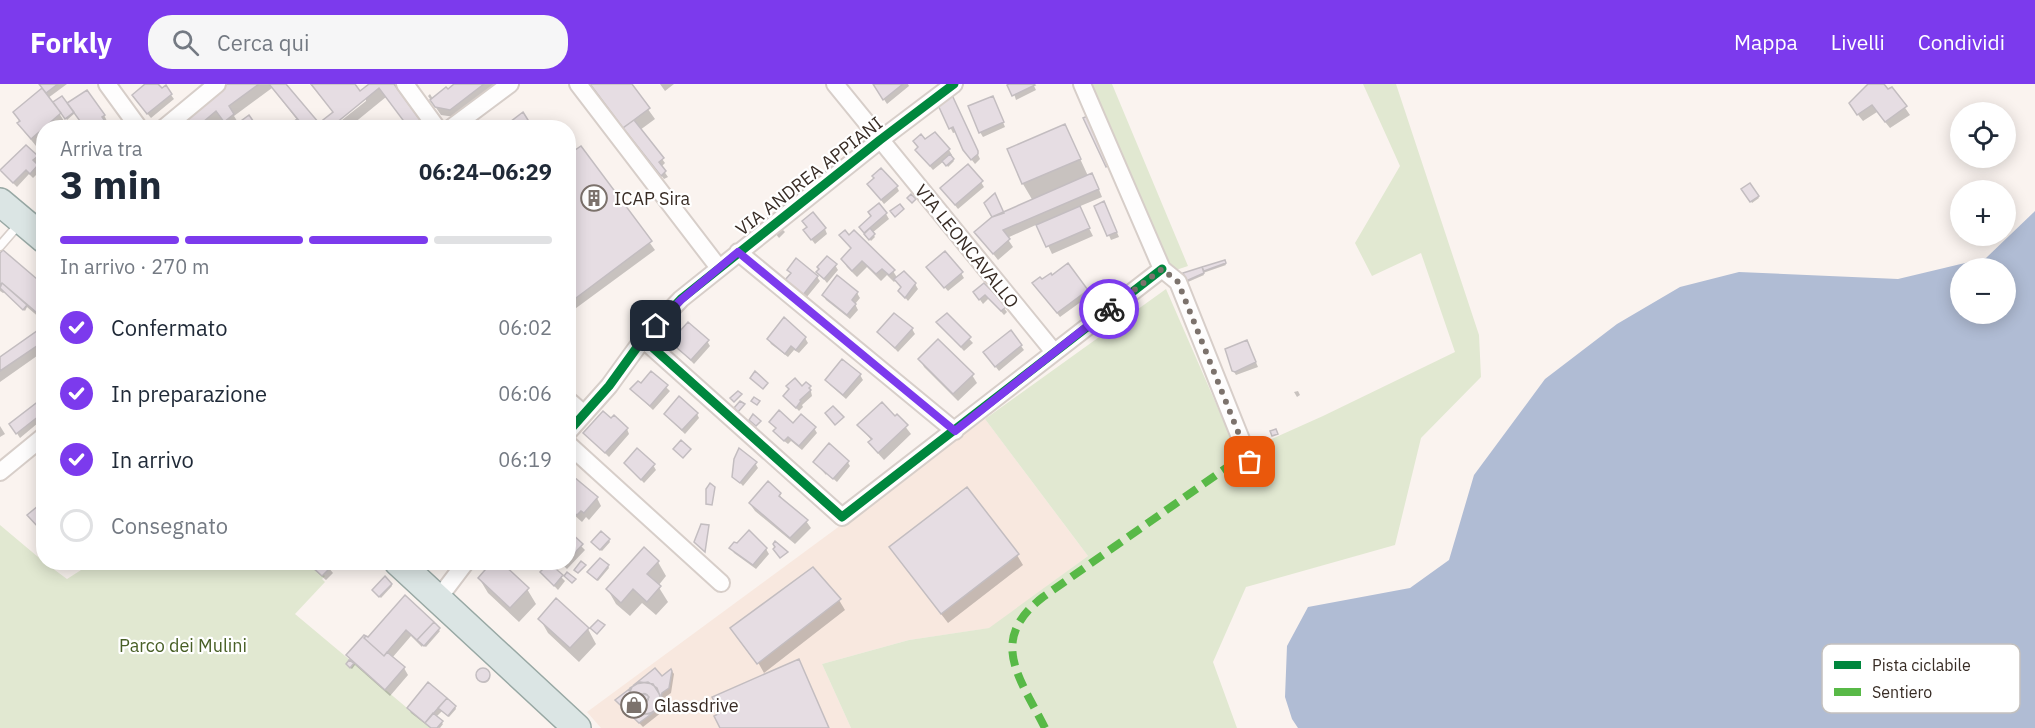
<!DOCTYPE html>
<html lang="it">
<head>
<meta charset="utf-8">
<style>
  body { margin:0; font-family:"IBM Plex Sans",sans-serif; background:#f6f6f7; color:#1f2937; height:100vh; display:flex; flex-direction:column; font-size:22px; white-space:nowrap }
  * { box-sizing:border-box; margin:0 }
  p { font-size:20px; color:#747a83 }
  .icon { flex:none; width:33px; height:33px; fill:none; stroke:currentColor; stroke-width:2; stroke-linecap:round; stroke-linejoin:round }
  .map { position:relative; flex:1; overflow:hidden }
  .sheet { position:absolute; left:36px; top:36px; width:540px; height:450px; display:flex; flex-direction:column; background:#fff; border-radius:24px; box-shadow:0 3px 15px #0003 }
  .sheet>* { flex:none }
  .tools { position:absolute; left:1950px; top:18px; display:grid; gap:12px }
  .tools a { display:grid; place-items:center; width:66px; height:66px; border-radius:50%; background:#fff; box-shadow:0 3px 15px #0003; font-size:30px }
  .pin { position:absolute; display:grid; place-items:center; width:51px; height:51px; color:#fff; margin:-26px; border-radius:12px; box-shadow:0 3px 9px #0006 }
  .courier { position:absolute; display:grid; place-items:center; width:60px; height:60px; margin:-30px; border:4px solid #7c3aed; border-radius:50%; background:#fff; color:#222; box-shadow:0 2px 8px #0007 }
  .headline em { font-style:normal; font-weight:700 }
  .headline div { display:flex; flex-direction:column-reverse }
  .headline { display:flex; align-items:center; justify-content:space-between; height:102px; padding:0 24px }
  h1 { font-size:39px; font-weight:700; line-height:45px }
  .bar { display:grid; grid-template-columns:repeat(4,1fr); gap:9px 6px; align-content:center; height:72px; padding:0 24px }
  .bar i { height:8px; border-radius:4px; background:#e0e1e3 }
  .bar .selected { background:#7c3aed }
  .bar p { grid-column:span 4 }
  ol { padding:0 24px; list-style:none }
  li { display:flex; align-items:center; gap:18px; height:66px }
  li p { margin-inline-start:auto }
  li .icon { padding:6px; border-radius:50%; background:#7c3aed; color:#fff; stroke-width:4 }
  li:last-child { color:#747a83 }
  li i { width:33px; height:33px; border:3px solid #e0e1e3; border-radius:50% }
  header { display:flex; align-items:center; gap:36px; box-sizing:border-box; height:84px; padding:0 30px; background:#7c3aed; color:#fff }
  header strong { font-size:28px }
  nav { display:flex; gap:33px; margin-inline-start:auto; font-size:21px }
  .search { width:420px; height:54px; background:#f6f6f7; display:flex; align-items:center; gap:15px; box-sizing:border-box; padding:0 21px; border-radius:24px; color:#747a83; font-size:22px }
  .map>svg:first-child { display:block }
  .built { fill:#f8e8df }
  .green { fill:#e1e8d1 }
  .water { fill:#b0bcd4; fill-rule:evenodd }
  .shadow { fill:#0003; fill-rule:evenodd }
  .building { fill:#e6dde3; stroke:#c3bdc0; stroke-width:1.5; fill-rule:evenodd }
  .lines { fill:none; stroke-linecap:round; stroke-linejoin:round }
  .lane-casing { stroke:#d7cec9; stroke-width:11 }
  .street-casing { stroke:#d7cec9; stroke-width:20 }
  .primary-casing { stroke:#98a8a4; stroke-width:30 }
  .lane { stroke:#fefdfd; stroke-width:8 }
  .street { stroke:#fefdfd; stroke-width:16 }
  .primary { stroke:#dbe5e4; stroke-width:27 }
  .quiet { stroke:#58b947; stroke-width:8; stroke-dasharray:15 8; stroke-linecap:butt }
  .cycleway-casing { stroke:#fff; stroke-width:13 }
  .cycleway { stroke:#00873e; stroke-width:9 }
  .done { stroke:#7c726c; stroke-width:6; stroke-dasharray:0 10.8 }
  .route { stroke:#7c3aed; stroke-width:8 }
  .labels { text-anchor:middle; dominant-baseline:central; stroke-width:4.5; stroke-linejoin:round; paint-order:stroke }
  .street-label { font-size:18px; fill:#382c25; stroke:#fff }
  .poi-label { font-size:18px; fill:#382c25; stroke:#fff; text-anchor:start }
  .park-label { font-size:18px; fill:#485f26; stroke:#fff }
  .key { fill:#fff; stroke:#c3c0be; stroke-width:1.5 }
  .key-label { font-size:16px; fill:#382c25 }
</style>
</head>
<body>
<header>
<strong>Forkly</strong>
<div class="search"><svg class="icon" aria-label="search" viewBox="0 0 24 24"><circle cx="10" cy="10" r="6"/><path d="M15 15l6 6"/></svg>Cerca qui</div>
<nav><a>Mappa</a><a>Livelli</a><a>Condividi</a></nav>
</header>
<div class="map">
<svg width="2035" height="644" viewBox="0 0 2035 644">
  <rect width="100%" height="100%" fill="#faf3ef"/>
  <!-- built -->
  <path class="built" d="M 985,335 L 1088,472 L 990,544 L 909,556 L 822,580 L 851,644 L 601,644 L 587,628 Z"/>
  <!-- green -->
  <path class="green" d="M 1092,0 L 1112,0 L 1188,182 L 1176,186 L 1170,180 Z
    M 1363,0 L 1396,0 L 1479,251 L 1481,293 L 1421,354 L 1395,461 L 1246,503 L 1213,578 L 1237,644 L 851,644 L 822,580 L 909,556 L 989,544 L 1088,472 L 985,335 L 1166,205 L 1238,370 L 1323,332 L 1455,268 L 1421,169 L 1372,192 L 1355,159 L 1400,82 Z
    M 0,441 L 44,478 L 67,495 L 92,479 L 306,479 L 325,492 L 322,495 L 325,498 L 295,530 L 431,644 L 0,644 Z"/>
  <!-- water -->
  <path class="water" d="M 2035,127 L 2035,644 L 1298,644 L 1292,635 L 1285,613 L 1287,562 L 1308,523 L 1410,504 L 1449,476 L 1474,391 L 1545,295 L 1617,240 L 1680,203 L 1739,188 L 1898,195 L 1986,174 ZM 1960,184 L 2006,184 L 2006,230 L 1960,230 Z"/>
  <!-- shadow -->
  <path class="shadow" d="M 40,0 L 67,0 L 48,14 L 56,25 L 67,21 L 104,31 L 108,39 L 106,41 L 75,29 L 67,36 L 59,25 L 57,26 L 64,37 L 56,44 L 44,44 L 44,55 L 36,62 L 23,46 L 15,29 L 44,5 Z
    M 147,0 L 156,0 L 171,11 L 174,15 L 151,34 L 136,16 Z
    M 227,0 L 284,0 L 319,41 L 334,29 L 310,0 L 353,0 L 360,9 L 371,0 L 392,0 L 404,37 L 386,13 L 348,44 L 289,44 L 298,37 L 272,4 L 234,32 L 239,40 L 235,44 L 228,44 L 222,36 L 214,44 L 175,44 ZM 366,13 L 366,17 L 337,40 L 337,36 Z
    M 457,0 L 498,0 L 455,33 L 441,31 L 428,12 L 430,10 L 433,15 Z
    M 589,0 L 630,0 L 655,35 L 640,46 L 662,75 L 665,79 L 661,83 L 668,93 L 664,95 Z
    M 660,0 L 674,0 L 665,7 Z
    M 874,0 L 908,0 L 909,2 L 887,20 Z
    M 1011,0 L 1033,0 L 1036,6 L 1016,16 Z
    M 1871,0 L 1882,0 L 1888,7 L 1892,5 L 1910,31 L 1890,44 L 1877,28 L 1863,37 L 1855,27 Z
    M 954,18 L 980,75 L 975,80 L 968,71 L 956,48 L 953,49 L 940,22 Z
    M 995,19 L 1005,43 L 983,53 L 980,48 Z
    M 1065,42 L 1088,92 L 1096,98 L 1102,113 L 1078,123 L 1093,152 L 1052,170 L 1038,140 L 1007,154 L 1013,163 L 998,176 L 976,148 L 1003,130 L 1033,117 L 1023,100 L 1009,66 Z
    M 935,50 L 949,66 L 952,71 L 950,72 L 954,77 L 948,83 L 944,77 L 933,86 L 920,71 L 925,57 Z
    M 581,64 L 655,166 L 568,230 L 568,73 Z
    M 37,73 L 40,77 L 36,81 L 40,87 L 33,94 L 29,90 L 17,103 L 1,87 Z
    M 981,98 L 984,103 L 958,125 L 945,109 Z
    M 869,101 L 897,103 L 899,107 L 884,120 Z
    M 1750,101 L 1759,114 L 1752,119 L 1743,105 Z
    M 1096,122 L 1106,123 L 1119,153 L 1111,156 Z
    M 886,130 L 889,135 L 872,149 L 875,153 L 871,157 L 861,144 Z
    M 808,143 L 825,145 L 827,150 L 815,160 L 808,151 Z
    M 781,144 L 785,148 L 779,154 L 775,149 Z
    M 841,152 L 893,187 L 898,195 L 915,200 L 918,205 L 908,217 L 900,207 L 902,204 L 896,196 L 894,198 L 887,191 L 881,197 L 867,183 L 857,193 L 847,183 L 842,175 L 851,165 Z
    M 0,171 L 44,203 L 44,232 L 41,235 L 27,223 L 25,227 L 5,208 L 3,209 L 0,207 Z
    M 1224,177 L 1226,181 L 1203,189 L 1204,191 L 1188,198 L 1185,190 Z
    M 835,181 L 838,186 L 827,199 L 818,188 Z
    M 1067,181 L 1089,212 L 1060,233 L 1037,204 L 1042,197 L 1052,193 Z
    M 789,186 L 817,193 L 820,197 L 806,214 L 789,201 L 787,196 L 791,190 Z
    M 931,188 L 961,189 L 964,194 L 948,207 Z
    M 984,202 L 1004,224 L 1007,228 L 1004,231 L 989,214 L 983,220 L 978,213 Z
    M 857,209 L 860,214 L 855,220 L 858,226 L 850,235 L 826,216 L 823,211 Z
    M 895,231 L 912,245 L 915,250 L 898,268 L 879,248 Z
    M 947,231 L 973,259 L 964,267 L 938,239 Z
    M 44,244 L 44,267 L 0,298 L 0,275 Z
    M 805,254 L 808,259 L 799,269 L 794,266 L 788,273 L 771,260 L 768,255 Z
    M 707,257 L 710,262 L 694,280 L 672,258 Z
    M 1021,262 L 1024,266 L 999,287 L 988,273 Z
    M 1249,262 L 1258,283 L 1236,291 L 1233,286 Z
    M 920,275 L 972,291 L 977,299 L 958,317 L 924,283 Z
    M 842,277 L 860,291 L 863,296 L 846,315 L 830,301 L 827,297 Z
    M 651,289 L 670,307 L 653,326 L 632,306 L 641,301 Z
    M 810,303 L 812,312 L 802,321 L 803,323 L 799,327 L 785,312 L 802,304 Z
    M 1298,307 L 1300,311 L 1297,313 L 1294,308 Z
    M 44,315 L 44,334 L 20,354 L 11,340 Z
    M 697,330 L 699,334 L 685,350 L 665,331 Z
    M 897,332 L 911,350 L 884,376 L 875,366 L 870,358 L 872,357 L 859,341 L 895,334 Z
    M 771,338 L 814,344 L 817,349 L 802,366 L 791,357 L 788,360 L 778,352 L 775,347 L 777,345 Z
    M 0,342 L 5,350 L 0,353 Z
    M 627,345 L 629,350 L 609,373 L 585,349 Z
    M 847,377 L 850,382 L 837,398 L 827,389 L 826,391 L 817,381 Z
    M 625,379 L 653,381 L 656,386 L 644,399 Z
    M 755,379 L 758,384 L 743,402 L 734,392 Z
    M 568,390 L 597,414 L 601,422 L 589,436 L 586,433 L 582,438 L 573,430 L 570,432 L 568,430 Z
    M 779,410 L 784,418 L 806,437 L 811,444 L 795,460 L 755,427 L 750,420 Z
    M 44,419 L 44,444 L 41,447 L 32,436 Z
    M 568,449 L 585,466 L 567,485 L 560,478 L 568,478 Z
    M 609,456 L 610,458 L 602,467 L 594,460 Z
    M 731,464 L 766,465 L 769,470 L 756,485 L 734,469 Z
    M 1017,471 L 1023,481 L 948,539 L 897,473 Z
    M 305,478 L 324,478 L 333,489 L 326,496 Z
    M 658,478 L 666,492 L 658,502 L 668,518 L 656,531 L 642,519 L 630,532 L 616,520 L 608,506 Z
    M 549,481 L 565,497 L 558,506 L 542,489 Z
    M 608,482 L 609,484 L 598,497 L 590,490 Z
    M 479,494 L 527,505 L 536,520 L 519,538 L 488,509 Z
    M 391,500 L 392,502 L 381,514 L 375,508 Z
    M 405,513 L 440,547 L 426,563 L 423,561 L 422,563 L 411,552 L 392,574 L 404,584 L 408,591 L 390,612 L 355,581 L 352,585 L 348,582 L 347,580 L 351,577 L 348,572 L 369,555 Z
    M 839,516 L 845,526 L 764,589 L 755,573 L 752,574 L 732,545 Z
    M 540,535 L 588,545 L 596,560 L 579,578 L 548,549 Z
    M 655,586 L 662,594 L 672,587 L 674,590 L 671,609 L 664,614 L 662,628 L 643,643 L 617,616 ZM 651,610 L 653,613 L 643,622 L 643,618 Z
    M478 593a6 6 0 1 1 12 0a6 6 0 1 1-12 0Z
    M 455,623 L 456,625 L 449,633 L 442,627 L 436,633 L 443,640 L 440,644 L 429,643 L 411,629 L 408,624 Z"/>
  <!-- building -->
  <path class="building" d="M 39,0 L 58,0 L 46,9 Z
    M 145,0 L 158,0 L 162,4 L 166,1 L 172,10 L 147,30 L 132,11 Z
    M 225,0 L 259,0 L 229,22 L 234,30 L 224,38 L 216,27 L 196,44 L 172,44 Z
    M 269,0 L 286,0 L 319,39 L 333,28 L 311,0 L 355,0 L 360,7 L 369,0 L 394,0 L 426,44 L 393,44 L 403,36 L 379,4 L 330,44 L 305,44 Z
    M 454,0 L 484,0 L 450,26 L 435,23 L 430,16 L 446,3 L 448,5 Z
    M 590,0 L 632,0 L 650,24 L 623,44 Z
    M 873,0 L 903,0 L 883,16 Z
    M 1009,0 L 1034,0 L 1035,1 L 1012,12 L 1007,1 Z
    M 1868,0 L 1884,0 L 1888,5 L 1892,3 L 1907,22 L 1885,38 L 1872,21 L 1857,31 L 1849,19 Z
    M 42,4 L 61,29 L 31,55 L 17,39 L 20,37 L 13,28 Z
    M 87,6 L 105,31 L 102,33 L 110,44 L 85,44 L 67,19 Z
    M 952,11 L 978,67 L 978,70 L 971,76 L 963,66 L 953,43 L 949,45 L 938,21 Z
    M 62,12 L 74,28 L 65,35 L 53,18 Z
    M 993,12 L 1004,38 L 979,49 L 968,22 Z
    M 523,28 L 533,44 L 505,44 L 506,41 Z
    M 249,31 L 258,44 L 246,44 L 241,37 Z
    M 1090,31 L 1111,80 L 1106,83 L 1083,34 Z
    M 297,35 L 303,44 L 287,44 Z
    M 634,36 L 664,74 L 659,78 L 666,87 L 661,92 L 623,44 Z
    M 544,37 L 548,44 L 534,44 Z
    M 1065,40 L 1081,75 L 1022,100 L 1007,65 Z
    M 935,48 L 950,65 L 930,82 L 915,66 L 918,63 L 913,57 L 921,50 L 925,55 Z
    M 26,61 L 38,72 L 33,76 L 38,81 L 30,90 L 26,86 L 13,99 L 0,86 Z
    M 581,62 L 652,157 L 568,220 L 568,71 Z
    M 950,70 L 954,75 L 946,82 L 942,77 Z
    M 968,80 L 983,97 L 955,121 L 940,104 Z
    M 881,84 L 898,102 L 881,116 L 867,100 L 874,94 L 872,92 Z
    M 1092,89 L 1099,105 L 1003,146 L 1010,155 L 993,170 L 974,148 L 992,133 Z
    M 1750,99 L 1759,112 L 1750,118 L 1741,105 Z
    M 995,109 L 1004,129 L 992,133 L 984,119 Z
    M 911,110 L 916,115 L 912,119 L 907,114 Z
    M 1104,117 L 1117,148 L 1107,152 L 1094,122 Z
    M 879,119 L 887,129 L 864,149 L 859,143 L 871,132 L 868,128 Z
    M 900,120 L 904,125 L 895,133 L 890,127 Z
    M 1080,122 L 1090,144 L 1046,163 L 1036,141 Z
    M 813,128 L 826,144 L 811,156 L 803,146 L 807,143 L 802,137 Z
    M 870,144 L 875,150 L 869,156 L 864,150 Z
    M 845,146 L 849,151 L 854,146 L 895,186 L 889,191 L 882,185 L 876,190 L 862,177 L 852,187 L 841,175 L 851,164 L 839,151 Z
    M 3,166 L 44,201 L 44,220 L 36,228 L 2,199 L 0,201 L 0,169 Z
    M 945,167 L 963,188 L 944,204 L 926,183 Z
    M 827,172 L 837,180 L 824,195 L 816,188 L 819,185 L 817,183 Z
    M 796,174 L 818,192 L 803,211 L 785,196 L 791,189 L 787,186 Z
    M 1225,176 L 1226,179 L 1204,187 L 1202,183 Z
    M 1068,179 L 1088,206 L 1057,229 L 1032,199 L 1040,193 L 1042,195 L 1051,189 L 1052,191 Z
    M 1202,183 L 1204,189 L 1186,197 L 1183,189 Z
    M 904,187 L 916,199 L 905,214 L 898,207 L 901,203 L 894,195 Z
    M 837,191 L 858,208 L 852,216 L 856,220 L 847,231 L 822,211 Z
    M 2,199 L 27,221 L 23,226 L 0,204 Z
    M 984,199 L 996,211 L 1006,223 L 1001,227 L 985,211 L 979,216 L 973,208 Z
    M 894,229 L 913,244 L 895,264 L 877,248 Z
    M 947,229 L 971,253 L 961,263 L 936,238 Z
    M 784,233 L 806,253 L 796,266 L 791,262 L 785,270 L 767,255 Z
    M 688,238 L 709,256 L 691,276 L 670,258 Z
    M 44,242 L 44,257 L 0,287 L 0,273 Z
    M 1011,246 L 1022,261 L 995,283 L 983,268 Z
    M 938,255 L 974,290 L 953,310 L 918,275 Z
    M 1247,256 L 1256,278 L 1235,288 L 1232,287 L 1225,265 Z
    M 842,275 L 861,290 L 843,311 L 825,296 Z
    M 651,287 L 668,301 L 650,322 L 630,305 L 638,297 L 641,299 Z
    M 755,287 L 768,299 L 763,305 L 750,294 Z
    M 795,294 L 802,302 L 806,298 L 811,302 L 809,304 L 811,306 L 800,316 L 801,317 L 796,324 L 783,312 L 789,305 L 786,302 Z
    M 738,307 L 742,310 L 734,318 L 730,314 Z
    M 679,312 L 698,329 L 682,346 L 664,330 Z
    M 44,313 L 44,328 L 16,350 L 9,340 Z
    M 754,313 L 760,317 L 757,321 L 751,317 Z
    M 740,317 L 745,320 L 738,328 L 734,324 Z
    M 882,318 L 895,332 L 897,330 L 908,341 L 878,369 L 868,358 L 872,355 L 857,341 Z
    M 833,322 L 844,333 L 835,341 L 825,329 Z
    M 779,326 L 793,339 L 801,330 L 816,343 L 799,362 L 788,353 L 784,357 L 773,347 L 776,344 L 769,338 Z
    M 603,327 L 611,334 L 614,331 L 628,344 L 605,369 L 583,349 Z
    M 753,330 L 761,337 L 756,342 L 749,336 Z
    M 1276,345 L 1278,350 L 1272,352 L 1270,347 Z
    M 681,356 L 691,365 L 683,374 L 673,365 Z
    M 829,359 L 849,377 L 833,395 L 813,378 Z
    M 637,364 L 655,380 L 641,396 L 624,379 Z
    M 739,364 L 757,378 L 740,399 L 732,393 L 734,375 Z
    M 568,388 L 598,413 L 584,429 L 581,427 L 577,431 L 568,424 Z
    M 768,397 L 781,409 L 779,412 L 808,436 L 790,454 L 749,419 Z
    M 710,399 L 715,403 L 712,421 L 706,420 L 706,405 Z
    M 967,403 L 1019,470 L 941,530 L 889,463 Z
    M 44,417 L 44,441 L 42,439 L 38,443 L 27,431 Z
    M 701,440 L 709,441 L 705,468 L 694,458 Z
    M 568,446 L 583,460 L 568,476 Z
    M 749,446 L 767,464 L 753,481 L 729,464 L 734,458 L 737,459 Z
    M 601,447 L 610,455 L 600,466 L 591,458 Z
    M 775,457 L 788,468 L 780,474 L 773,465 L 775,463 L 773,460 Z
    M 644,463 L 659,477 L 647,490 L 661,502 L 647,518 L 633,505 L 621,519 L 606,505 Z
    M 600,474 L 609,481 L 597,496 L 587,488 Z
    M 581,477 L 586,481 L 578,489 L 574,486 Z
    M 307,478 L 326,478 L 331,483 L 322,492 Z
    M 492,478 L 501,478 L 529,504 L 510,524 L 478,494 Z
    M 549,479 L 563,491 L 554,502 L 540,488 Z
    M 813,483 L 841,515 L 757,580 L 730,544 Z
    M 567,488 L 576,495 L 572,499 L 564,492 Z
    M 385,492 L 392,500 L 379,513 L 372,506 Z
    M 405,511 L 434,538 L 417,556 L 406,546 L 384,572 L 364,554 L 366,552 L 368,553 Z
    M 556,514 L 589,544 L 570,564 L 538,535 Z
    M 598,536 L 605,541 L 597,550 L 590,544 Z
    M 434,538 L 440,544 L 424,562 L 417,556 Z
    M 364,551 L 366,552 L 364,554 L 384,572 L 387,568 L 405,583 L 385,606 L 346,571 Z
    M 799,575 L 829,644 L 720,644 L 714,632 L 720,629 L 712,613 Z
    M 349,576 L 354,579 L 350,584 L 346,580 Z
    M 655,584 L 662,592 L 671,585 L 672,587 L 669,604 L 662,609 L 660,623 L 654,628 L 661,615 L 657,604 L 648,598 L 635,600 Z
    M476 591a7 7 0 1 1 14 0a7 7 0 1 1-14 0Z
    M 428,598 L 447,614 L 425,639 L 407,624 Z
    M 640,598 L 653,600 L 660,611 L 658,624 L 649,630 L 636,629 L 628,618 L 630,604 ZM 642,610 L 647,611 L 649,613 L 645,619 L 639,616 Z
    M 632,603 L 627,615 L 631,625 L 642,631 L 654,628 L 639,639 L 615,616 Z
    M639.5 614a4.5 4.5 0 1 1 9 0a4.5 4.5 0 1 1-9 0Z
    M 447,614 L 456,622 L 448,632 L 438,624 Z
    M 433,629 L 443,637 L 437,644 L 431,644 L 425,639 Z"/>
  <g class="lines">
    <!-- lane casing -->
    <g class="lane-casing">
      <path id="lane" d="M 0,162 L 20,139"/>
    </g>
    <!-- street casing -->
    <g class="street-casing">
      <path id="street" d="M 107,0 L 139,44
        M 405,0 L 437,44
        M 578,0 L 719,184
        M 835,0 L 1054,268
        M 1082,0 L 1162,185 L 1178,198 L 1250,378
        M 164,44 L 217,0
        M 451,44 L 510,0
        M 738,168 L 955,347
        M 643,255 L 842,433 L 1162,185
        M 568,316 L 584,330
        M 568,348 L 609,302 L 643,255 L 681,215 L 880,56 L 954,0
        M 568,360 L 721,499
        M 0,388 L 44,352
        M 438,515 L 466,478"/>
    </g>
    <!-- primary casing -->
    <g class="primary-casing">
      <path id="primary" d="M 0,118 L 44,155
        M 398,478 L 577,644"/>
    </g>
    <!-- lane -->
    <use href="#lane" class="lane"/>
    <!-- street -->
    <use href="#street" class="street"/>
    <!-- primary -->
    <use href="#primary" class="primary"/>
    <!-- quiet -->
    <path class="quiet" d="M 1045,644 C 1020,594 987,556 1043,513 L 1246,370"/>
    <!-- cycleway casing -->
    <g class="cycleway-casing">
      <path id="cycleway" d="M 643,255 L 842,433 L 1162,185
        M 568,348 L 609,302 L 643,255 L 681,215 L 880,56 L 954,0"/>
    </g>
    <!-- cycleway -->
    <use href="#cycleway" class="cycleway"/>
  </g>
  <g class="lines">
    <!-- done -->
    <path class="done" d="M 1109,225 L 1162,185 L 1178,198 L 1250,378"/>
    <!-- route -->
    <path class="route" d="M 656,242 L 681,216 L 738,168 L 955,347 L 1109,225"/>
  </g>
  <!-- icons -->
  <defs>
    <g id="building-ring" transform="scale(1.35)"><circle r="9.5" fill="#fff" stroke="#7c726c" stroke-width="1.5"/><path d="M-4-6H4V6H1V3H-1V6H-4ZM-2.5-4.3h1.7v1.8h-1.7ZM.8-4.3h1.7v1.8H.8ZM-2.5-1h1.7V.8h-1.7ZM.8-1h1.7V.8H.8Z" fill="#7c726c"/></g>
    <g id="shop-ring" transform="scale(1.35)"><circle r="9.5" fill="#fff" stroke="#7c726c" stroke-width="1.5"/><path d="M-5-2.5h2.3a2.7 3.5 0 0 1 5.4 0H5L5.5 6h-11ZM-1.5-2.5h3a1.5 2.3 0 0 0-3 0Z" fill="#7c726c"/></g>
  </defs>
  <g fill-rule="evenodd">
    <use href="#building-ring" x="594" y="114"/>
    <use href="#shop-ring" x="634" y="621"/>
  </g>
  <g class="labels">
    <!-- street labels -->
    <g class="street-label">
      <text transform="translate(809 92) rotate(-38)">VIA ANDREA APPIANI</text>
      <text transform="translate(967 162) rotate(51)">VIA LEONCAVALLO</text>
    </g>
    <!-- poi labels -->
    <g class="poi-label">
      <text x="614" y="114">ICAP Sira</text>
      <text x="654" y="621">Glassdrive</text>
    </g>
    <!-- park labels -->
    <g class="park-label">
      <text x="183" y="561">Parco dei Mulini</text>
    </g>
  </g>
  <!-- legend -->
  <rect x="1822" y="560" width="198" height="69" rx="9" class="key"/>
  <rect x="1834" y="577" width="27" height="8" fill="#00873e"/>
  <rect x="1834" y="604" width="27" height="8" fill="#58b947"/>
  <g class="key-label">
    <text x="1872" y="587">Pista ciclabile</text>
    <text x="1872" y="614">Sentiero</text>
  </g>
</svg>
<div class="tools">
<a><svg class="icon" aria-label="locate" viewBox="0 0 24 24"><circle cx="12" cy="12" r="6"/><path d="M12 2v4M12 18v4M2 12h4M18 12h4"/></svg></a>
<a>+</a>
<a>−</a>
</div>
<div class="pin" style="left:1250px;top:378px;background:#ea580c"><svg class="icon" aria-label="bag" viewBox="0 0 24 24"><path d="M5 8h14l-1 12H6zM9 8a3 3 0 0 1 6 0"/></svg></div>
<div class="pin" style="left:656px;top:242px;background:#1f2937"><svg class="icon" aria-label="home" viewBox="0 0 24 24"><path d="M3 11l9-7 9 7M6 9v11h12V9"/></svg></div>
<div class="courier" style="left:1109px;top:225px"><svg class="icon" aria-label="bike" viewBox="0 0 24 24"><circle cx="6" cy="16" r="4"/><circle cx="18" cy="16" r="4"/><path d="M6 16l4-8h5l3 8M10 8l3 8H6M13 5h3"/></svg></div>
<section class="sheet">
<div class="headline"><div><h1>3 min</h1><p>Arriva tra</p></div><em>06:24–06:29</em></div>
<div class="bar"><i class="selected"></i><i class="selected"></i><i class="selected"></i><i></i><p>In arrivo · 270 m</p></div>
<ol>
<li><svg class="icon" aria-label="check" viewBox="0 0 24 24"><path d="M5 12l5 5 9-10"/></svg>Confermato<p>06:02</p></li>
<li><svg class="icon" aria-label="check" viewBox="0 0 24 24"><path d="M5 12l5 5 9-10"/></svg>In preparazione<p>06:06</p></li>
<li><svg class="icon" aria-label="check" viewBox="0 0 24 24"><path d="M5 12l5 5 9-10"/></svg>In arrivo<p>06:19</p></li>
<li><i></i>Consegnato</li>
</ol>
</section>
</div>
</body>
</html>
